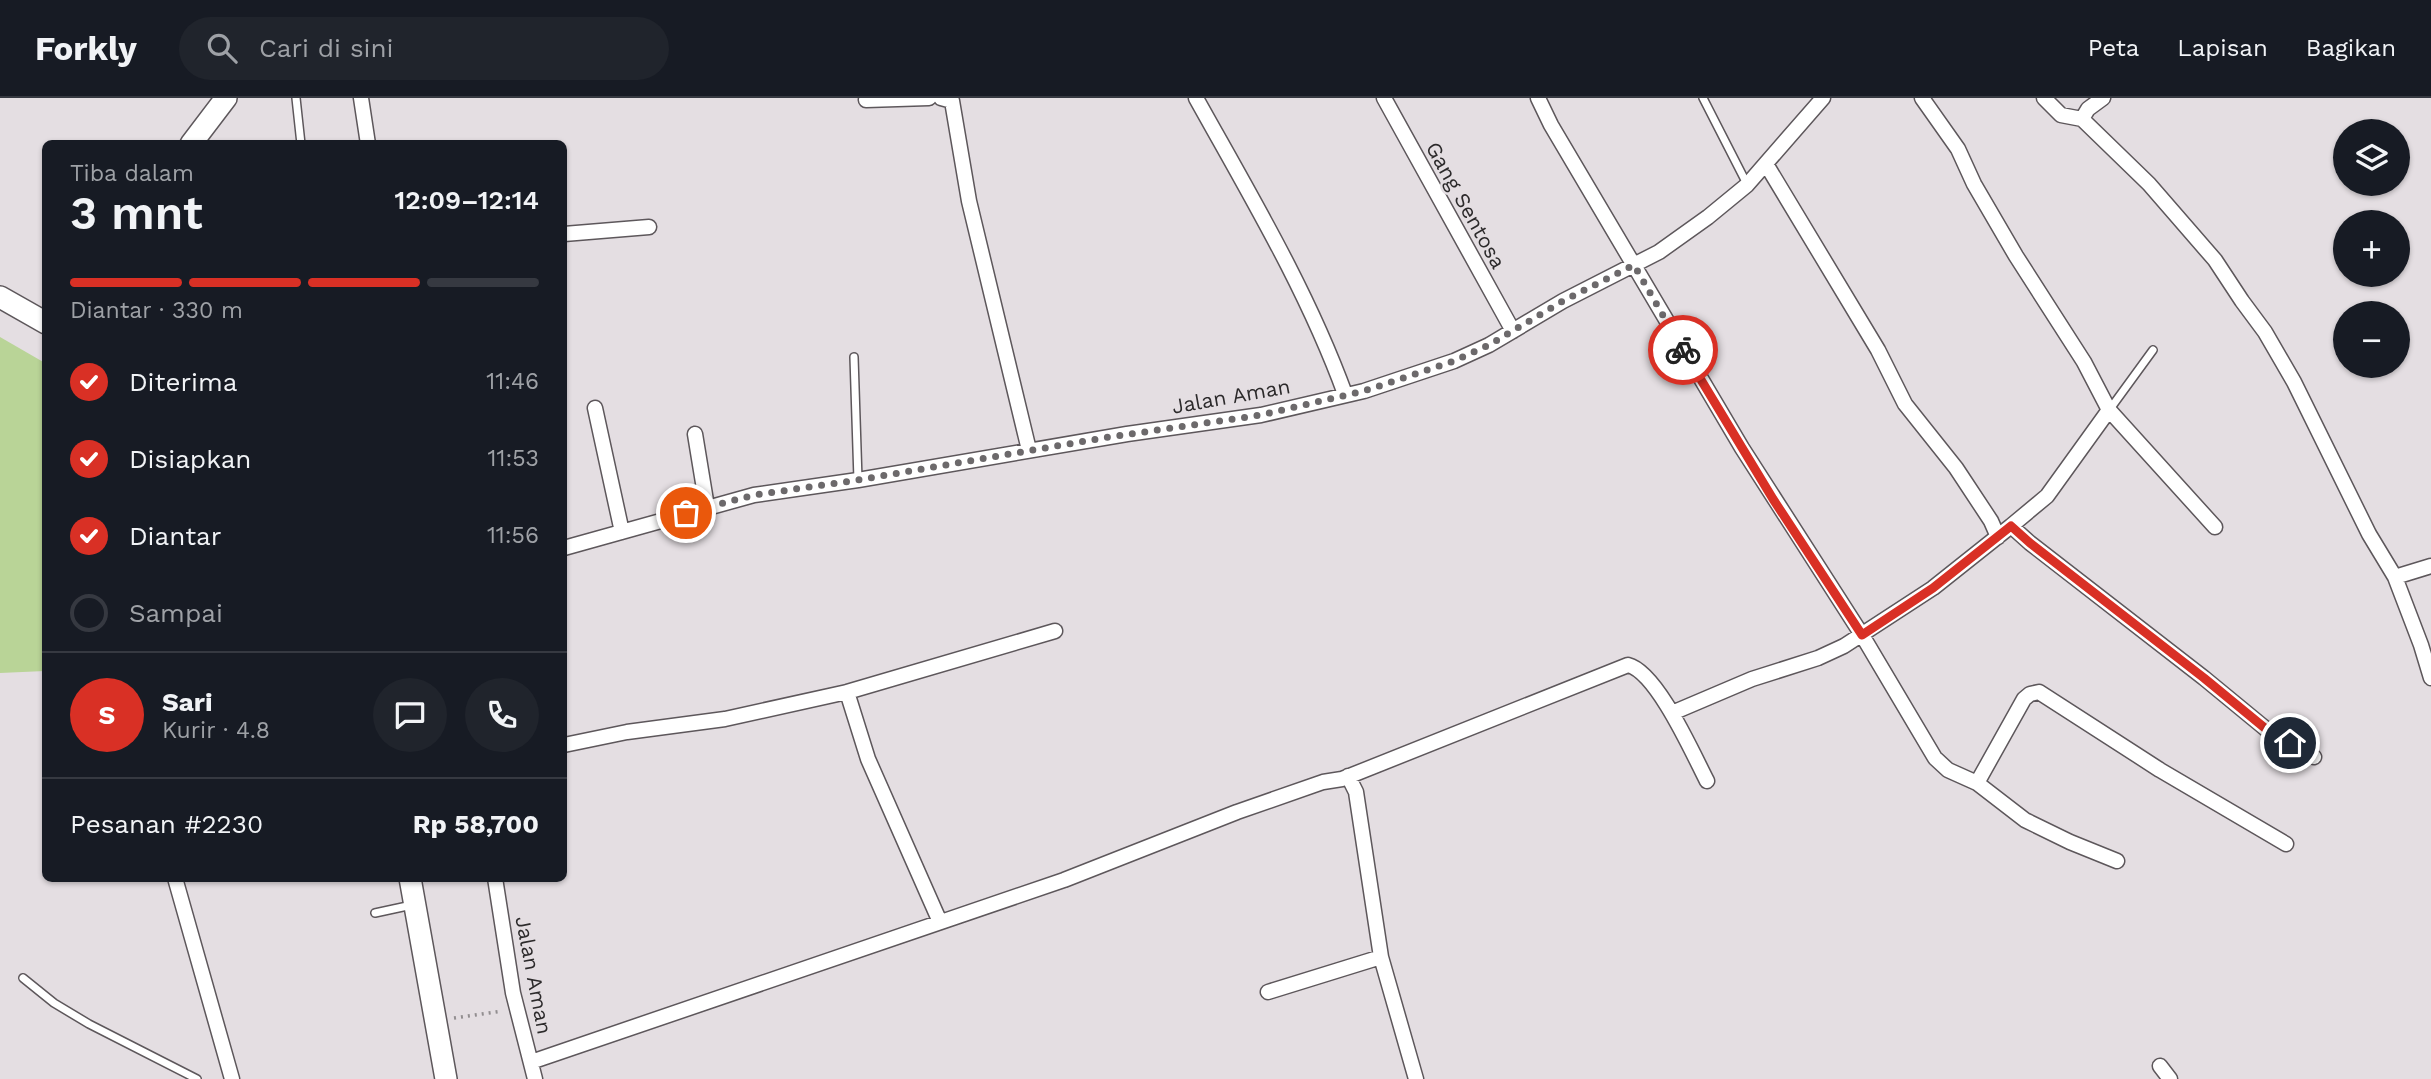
<!DOCTYPE html>
<html lang="id">
<head>
<meta charset="utf-8">
<style>
  body { margin:0; font-family:"Work Sans",sans-serif; background:#20242c; color:#f1f3f6; height:100vh; display:flex; flex-direction:column; font-size:26px; white-space:nowrap }
  * { box-sizing:border-box; margin:0 }
  p { font-size:23px; color:#9ea1a6 }
  .icon { flex:none; width:38px; height:38px; fill:none; stroke:currentColor; stroke-width:2; stroke-linecap:round; stroke-linejoin:round }
  .map { position:relative; flex:1; overflow:hidden }
  .side { position:absolute; left:42px; top:42px; width:525px; height:742px; display:flex; flex-direction:column; background:#171b24; border-radius:10px; box-shadow:0 2px 5px #0004 }
  .side>* { flex:none }
  .buttons { position:absolute; left:2333px; top:21px; display:grid; gap:14px }
  .buttons a { display:grid; place-items:center; width:77px; height:77px; border-radius:50%; background:#171b24; box-shadow:0 2px 5px #0004; font-size:35px }
  .pin { position:absolute; display:grid; place-items:center; width:60px; height:60px; color:#fff; margin:-30px; border:4px solid #fff; border-radius:50%; box-shadow:0 2px 7px #0007 }
  .courier { position:absolute; display:grid; place-items:center; width:70px; height:70px; margin:-35px; border:5px solid #d93025; border-radius:50%; background:#fff; color:#222; box-shadow:0 2px 9px #0007 }
  .overview em { font-style:normal; font-weight:600 }
  .overview div { display:flex; flex-direction:column-reverse }
  .overview { display:flex; align-items:center; justify-content:space-between; height:119px; padding:0 28px }
  h1 { font-size:46px; font-weight:600; line-height:52px }
  .bar { display:grid; grid-template-columns:repeat(4,1fr); gap:10px 7px; align-content:center; height:84px; padding:0 28px }
  .bar i { height:9px; border-radius:5px; background:#363941 }
  .bar .current { background:#d93025 }
  .bar p { grid-column:span 4 }
  .line { display:flex; align-items:center; gap:18px; padding:0 28px; border-top:2px solid #363941 }
  .line div { flex:1 }
  .round { display:grid; place-items:center; flex:none; width:74px; height:74px; border-radius:37px; background:#20242c }
  ol { padding:0 28px; list-style:none }
  li { display:flex; align-items:center; gap:21px; height:77px }
  li p { margin-inline-start:auto }
  li .icon { padding:7px; border-radius:50%; background:#d93025; color:#fff; stroke-width:4 }
  li:last-child { color:#9ea1a6 }
  li i { width:38px; height:38px; border:4px solid #363941; border-radius:50% }
  header { display:flex; align-items:center; gap:42px; box-sizing:border-box; height:98px; padding:0 35px; background:#171b24; border-bottom:2px solid #363941 }
  header strong { font-size:33px }
  nav { display:flex; gap:38px; margin-inline-start:auto; font-size:24px }
  .search { width:490px; height:63px; background:#20242c; display:flex; align-items:center; gap:18px; box-sizing:border-box; padding:0 24px; border-radius:38px; color:#9ea1a6; font-size:26px }
  .map>svg:first-child { display:block }
  .green { fill:#b9d497 }
  .lines { fill:none; stroke-linecap:round; stroke-linejoin:round }
  .lane-casing { stroke:#5d575b; stroke-width:10 }
  .street-casing { stroke:#5d575b; stroke-width:17 }
  .secondary-casing { stroke:#5d575b; stroke-width:24 }
  .path { stroke:#928e90; stroke-width:3.5; stroke-dasharray:2 5; stroke-linecap:butt }
  .lane { stroke:#fff; stroke-width:7 }
  .street { stroke:#fff; stroke-width:14 }
  .secondary { stroke:#fff; stroke-width:21 }
  .done { stroke:#6c696b; stroke-width:7; stroke-dasharray:0 12.6 }
  .route { stroke:#d93025; stroke-width:9 }
  .labels { text-anchor:middle; dominant-baseline:central; stroke-width:5; stroke-linejoin:round; paint-order:stroke }
  .street-label { font-size:21px; fill:#2c2a2b; stroke:#e4dee2 }
</style>
</head>
<body>
<header>
<strong>Forkly</strong>
<div class="search"><svg class="icon" aria-label="search" viewBox="0 0 24 24"><circle cx="10" cy="10" r="6"/><path d="M15 15l6 6"/></svg>Cari di sini</div>
<nav><a>Peta</a><a>Lapisan</a><a>Bagikan</a></nav>
</header>
<div class="map">
<svg width="2431" height="981" viewBox="0 0 2431 981">
  <rect width="100%" height="100%" fill="#e4dee2"/>
  <!-- green -->
  <path class="green" d="M 0,239 L 45,265 L 45,573 L 0,575 Z"/>
  <g class="lines">
    <!-- lane casing -->
    <g class="lane-casing">
      <path id="lane" d="M 296,0 L 301,46
        M 1703,0 L 1747,86
        M 854,259 L 858,382
        M 2110,311 L 2153,252
        M 375,815 L 412,807
        M 23,880 L 54,905 L 89,926 L 197,981"/>
    </g>
    <!-- street casing -->
    <g class="street-casing">
      <path id="street" d="M 361,0 L 368,46
        M 941,0 L 952,3 L 969,103 L 1029,352
        M 1196,0 C 1250,97 1307,192 1345,296
        M 1384,0 L 1513,233
        M 1538,0 L 1551,27 L 1742,350 L 1862,537 L 1935,660 L 1948,672 L 1977,685 L 2025,722 L 2070,744 L 2117,763
        M 1922,0 L 1958,51 L 1974,86 L 2016,158 L 2084,264 L 2109,312 L 2215,429
        M 2044,0 L 2061,17 L 2082,21 L 2149,86 L 2215,162 L 2242,203 L 2265,234 L 2294,284 L 2369,436 L 2395,479 L 2421,547 L 2431,580
        M 866,2 L 929,0
        M 2082,21 L 2088,11 L 2103,0
        M 1766,66 L 1878,252 L 1905,306 L 1956,370 L 1991,423 L 1998,439
        M 564,136 L 649,129
        M 595,310 L 622,434
        M 695,336 L 707,409
        M 2011,428 L 2047,398 L 2109,312
        M 564,450 L 754,397 L 858,382 L 1127,336 L 1261,317 L 1364,293 L 1454,263 L 1489,247 L 1563,203 L 1659,154 L 1708,119 L 1747,87 L 1823,0
        M 2395,479 L 2431,468
        M 847,594 L 868,661 L 940,824
        M 1672,615 L 1752,581 L 1818,560 L 1844,548 L 1933,490 L 2011,428 L 2030,445 L 2204,580 L 2266,631 L 2314,659
        M 564,647 L 627,634 L 725,621 L 847,594 L 1055,533
        M 1348,678 L 1356,694 L 1381,859 L 1416,981
        M 1977,685 L 2024,601 L 2030,596 L 2039,594 L 2160,672 L 2286,746
        M 175,780 L 232,981
        M 495,780 L 513,895 L 535,981
        M 1268,894 L 1381,859
        M 531,964 L 1064,782 L 1237,714 L 1323,684 L 1342,681 L 1628,567 C 1657,574 1693,656 1707,683
        M 2160,968 L 2170,981"/>
    </g>
    <!-- secondary casing -->
    <g class="secondary-casing">
      <path id="secondary" d="M 191,46 L 226,0
        M 0,199 L 46,225
        M 410,780 L 446,981"/>
    </g>
    <!-- path -->
    <path class="path" d="M 454,920 L 502,913"/>
    <!-- lane -->
    <use href="#lane" class="lane"/>
    <!-- street -->
    <use href="#street" class="street"/>
    <!-- secondary -->
    <use href="#secondary" class="secondary"/>
  </g>
  <g class="lines">
    <!-- done -->
    <path class="done" d="M 686,415 L 754,397 L 858,382 L 1103,340 L 1261,317 L 1364,293 L 1454,263 L 1489,247 L 1563,203 L 1634,167 L 1683,252"/>
    <!-- route -->
    <path class="route" d="M 1683,252 L 1773,401 L 1862,537 L 1933,490 L 2011,428 L 2030,445 L 2204,580 L 2266,631 L 2290,645"/>
  </g>
  <g class="labels">
    <!-- street labels -->
    <g class="street-label">
      <text transform="translate(1466 107) rotate(61)">Gang Sentosa</text>
      <text transform="translate(1231 298) rotate(-10)">Jalan Aman</text>
      <text transform="translate(534 877) rotate(79)">Jalan Aman</text>
    </g>
  </g>
</svg>
<div class="buttons">
<a><svg class="icon" aria-label="layers" viewBox="0 0 24 24"><path d="M12 4l9 5-9 5-9-5zM3 14l9 5 9-5"/></svg></a>
<a>+</a>
<a>−</a>
</div>
<div class="pin" style="left:686px;top:415px;background:#ea580c"><svg class="icon" aria-label="bag" viewBox="0 0 24 24"><path d="M5 8h14l-1 12H6zM9 8a3 3 0 0 1 6 0"/></svg></div>
<div class="pin" style="left:2290px;top:645px;background:#1f2937"><svg class="icon" aria-label="home" viewBox="0 0 24 24"><path d="M3 11l9-7 9 7M6 9v11h12V9"/></svg></div>
<div class="courier" style="left:1683px;top:252px"><svg class="icon" aria-label="bike" viewBox="0 0 24 24"><circle cx="6" cy="16" r="4"/><circle cx="18" cy="16" r="4"/><path d="M6 16l4-8h5l3 8M10 8l3 8H6M13 5h3"/></svg></div>
<section class="side">
<div class="overview"><div><h1>3 mnt</h1><p>Tiba dalam</p></div><em>12:09–12:14</em></div>
<div class="bar"><i class="current"></i><i class="current"></i><i class="current"></i><i></i><p>Diantar · 330 m</p></div>
<ol>
<li><svg class="icon" aria-label="check" viewBox="0 0 24 24"><path d="M5 12l5 5 9-10"/></svg>Diterima<p>11:46</p></li>
<li><svg class="icon" aria-label="check" viewBox="0 0 24 24"><path d="M5 12l5 5 9-10"/></svg>Disiapkan<p>11:53</p></li>
<li><svg class="icon" aria-label="check" viewBox="0 0 24 24"><path d="M5 12l5 5 9-10"/></svg>Diantar<p>11:56</p></li>
<li><i></i>Sampai</li>
</ol>
<div class="line" style="height:126px"><b class="round" style="background:#d93025;color:#fff">S</b><div><b>Sari</b><p>Kurir · 4.8</p></div><a class="round"><svg class="icon" aria-label="chat" viewBox="0 0 24 24"><path d="M4 5h16v11H9l-5 4z"/></svg></a><a class="round"><svg class="icon" aria-label="phone" viewBox="0 0 24 24"><path d="M5 4h4l2 5-3 2q2 4 5 5l2-3 5 2v4C11 20 4 13 5 4z"/></svg></a></div>
<div class="line" style="height:91px"><div>Pesanan #2230</div><b>Rp 58,700</b></div>
</section>
</div>
</body>
</html>
